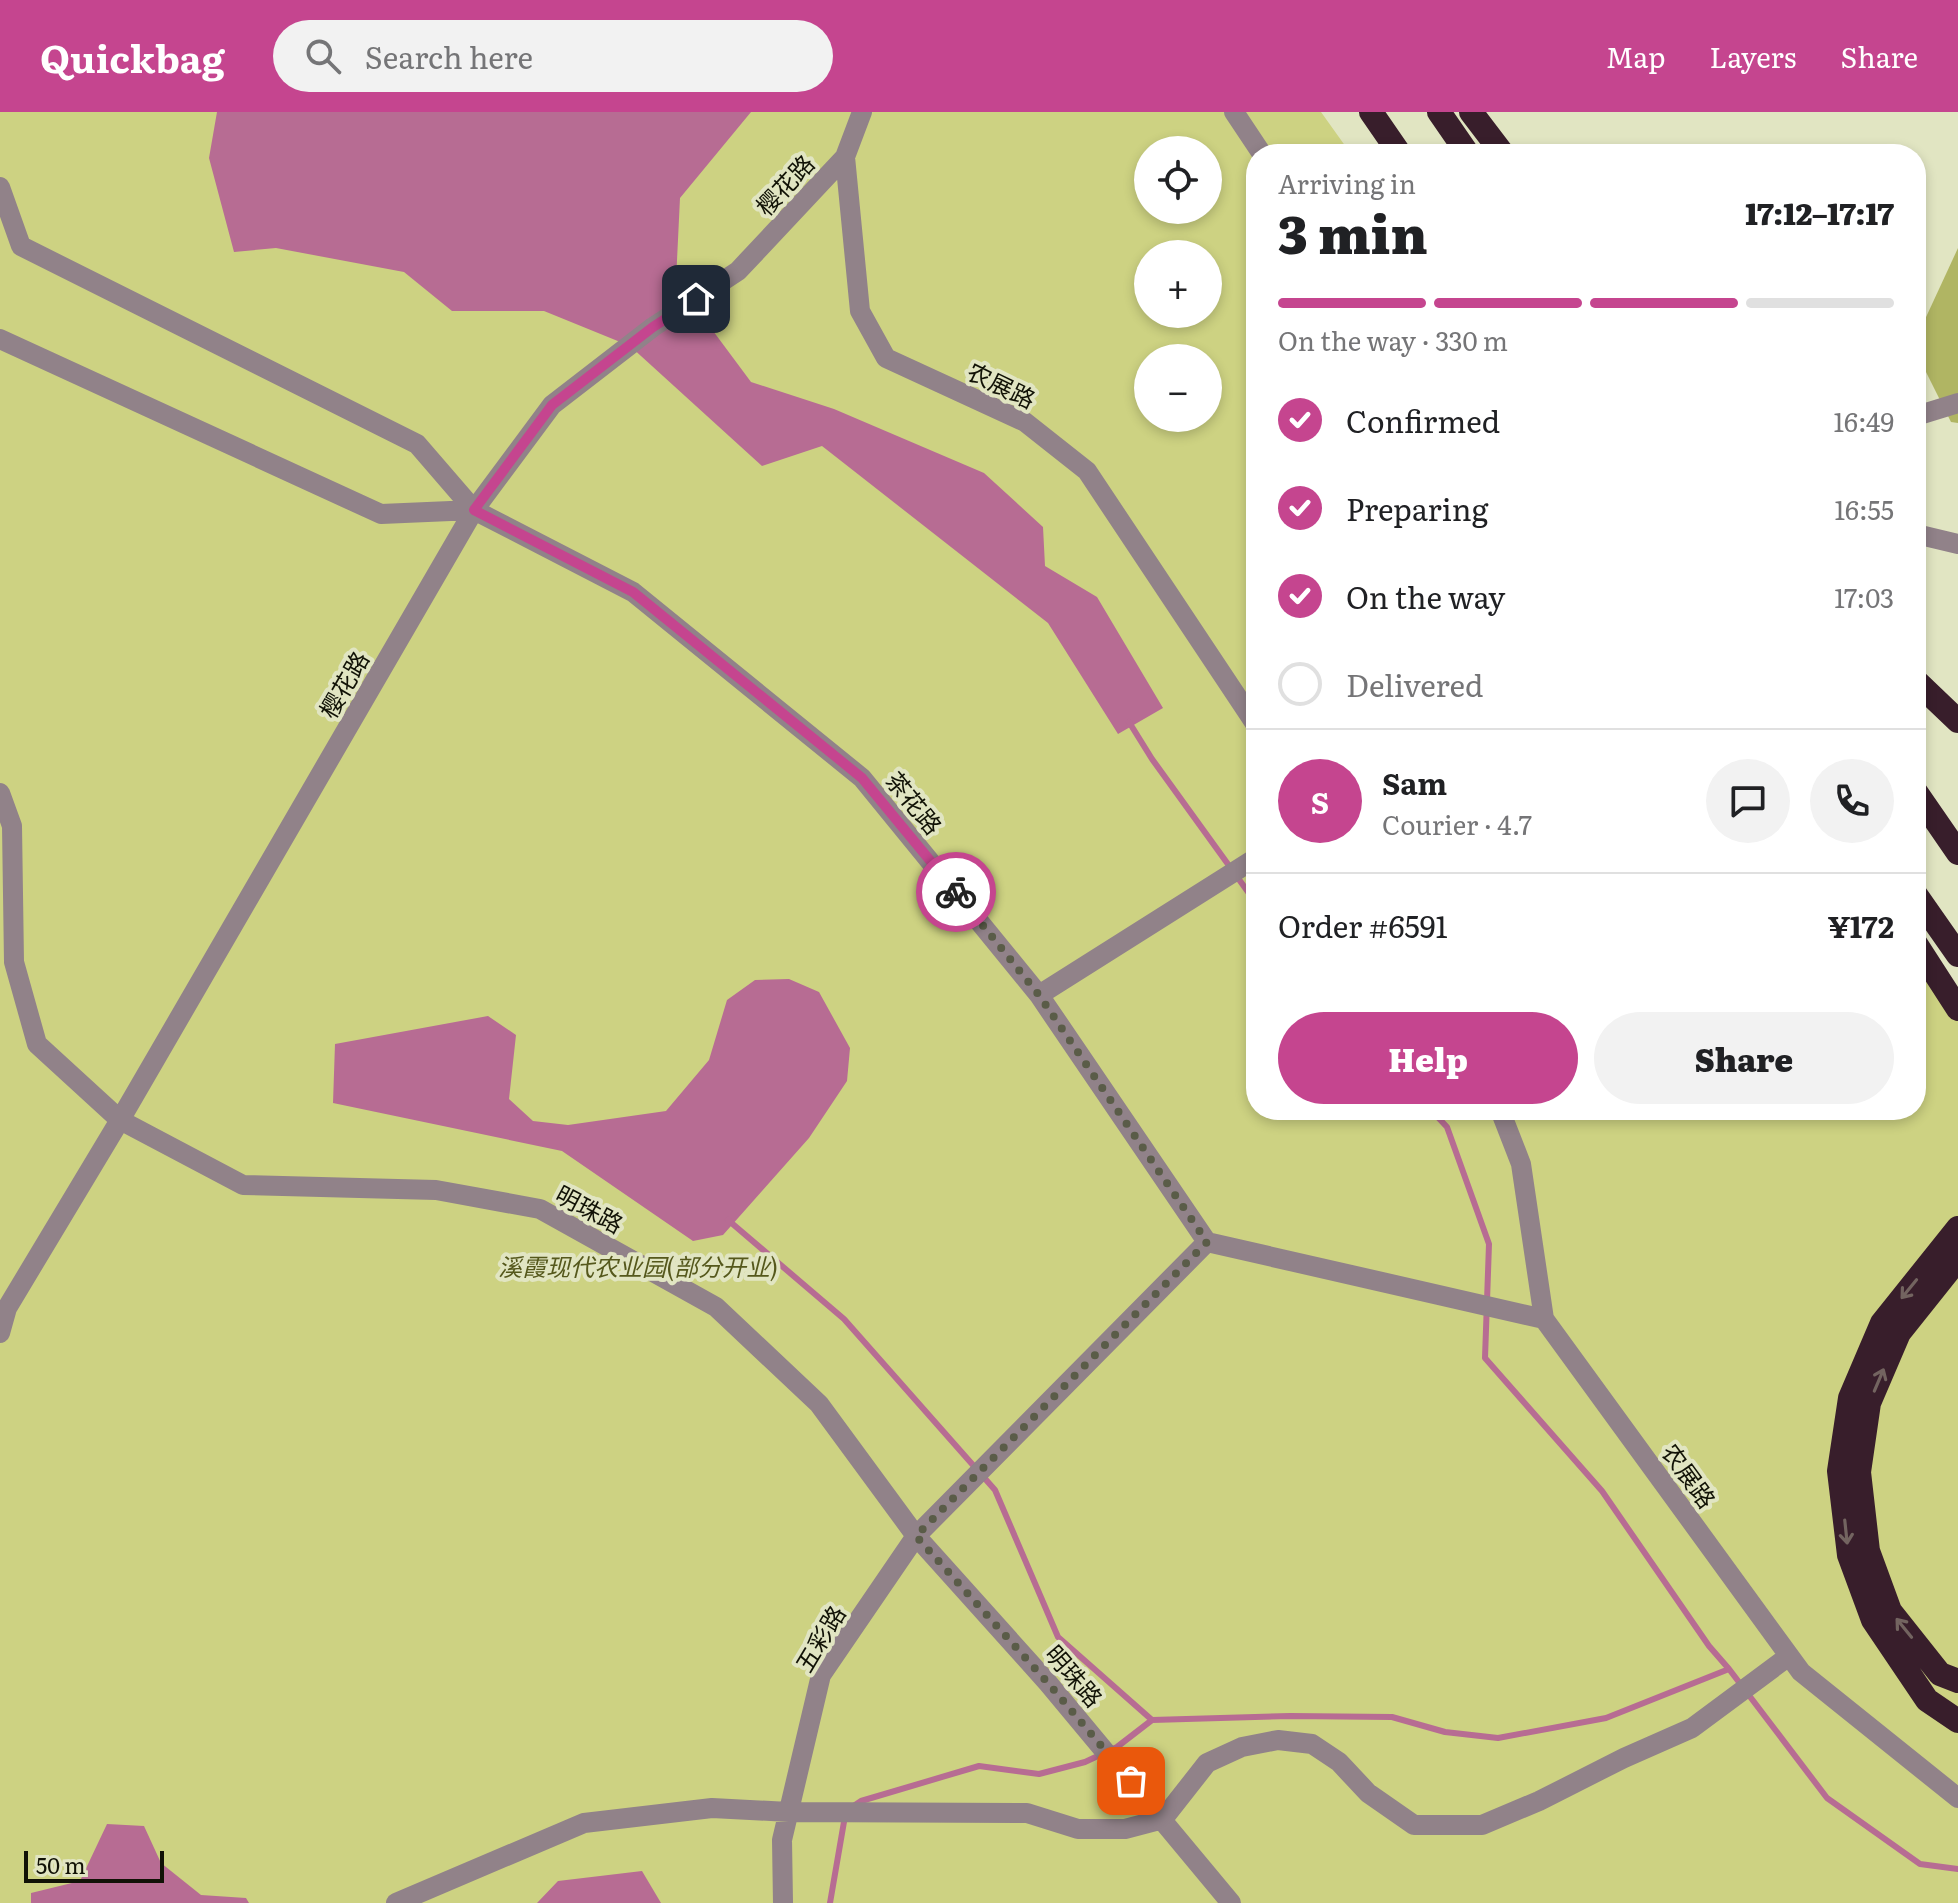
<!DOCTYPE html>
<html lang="en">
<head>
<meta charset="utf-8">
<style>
  body { margin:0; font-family:Literata,"Noto Sans SC",serif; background:#f2f2f2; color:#202124; height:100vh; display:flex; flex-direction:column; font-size:30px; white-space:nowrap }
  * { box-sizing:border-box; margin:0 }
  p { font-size:26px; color:#757577 }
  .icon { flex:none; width:44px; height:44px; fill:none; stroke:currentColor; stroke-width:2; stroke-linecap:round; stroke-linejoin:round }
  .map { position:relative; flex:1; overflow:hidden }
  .panel { position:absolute; left:1246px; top:32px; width:680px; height:976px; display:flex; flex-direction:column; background:#fff; border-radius:32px; box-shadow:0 4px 12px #0003 }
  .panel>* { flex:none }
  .controls { position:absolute; left:1134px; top:24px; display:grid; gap:16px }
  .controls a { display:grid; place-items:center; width:88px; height:88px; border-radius:50%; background:#fff; box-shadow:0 4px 12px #0003; font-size:40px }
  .scale { position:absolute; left:24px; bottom:20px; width:140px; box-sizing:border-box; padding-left:8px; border:4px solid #111206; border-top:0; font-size:22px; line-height:28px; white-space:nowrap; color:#111206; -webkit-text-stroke:6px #e1e5c2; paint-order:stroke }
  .pin { position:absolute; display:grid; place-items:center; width:68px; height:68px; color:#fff; margin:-34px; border-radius:16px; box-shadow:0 4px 12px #0006 }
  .courier { position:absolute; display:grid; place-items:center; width:80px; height:80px; margin:-40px; border:6px solid #c5458f; border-radius:50%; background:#fff; color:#222; box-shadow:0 2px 10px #0007 }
  .summary em { font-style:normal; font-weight:800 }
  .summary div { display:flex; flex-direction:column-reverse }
  .summary { display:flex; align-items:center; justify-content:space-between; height:136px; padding:0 32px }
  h1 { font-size:52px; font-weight:800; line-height:60px }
  .bar { display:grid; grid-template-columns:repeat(4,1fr); gap:12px 8px; align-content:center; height:96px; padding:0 32px }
  .bar i { height:10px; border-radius:6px; background:#e0e0e0 }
  .bar .selected { background:#c5458f }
  .bar p { grid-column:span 4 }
  .line { display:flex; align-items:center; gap:20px; padding:0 32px; border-top:2px solid #e0e0e0 }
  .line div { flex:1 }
  .round { display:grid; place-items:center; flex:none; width:84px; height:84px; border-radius:42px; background:#f2f2f2 }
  ol { padding:0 32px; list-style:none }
  li { display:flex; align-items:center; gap:24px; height:88px }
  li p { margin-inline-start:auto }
  li .icon { padding:8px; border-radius:50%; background:#c5458f; color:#fff; stroke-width:4 }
  li:last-child { color:#757577 }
  li i { width:44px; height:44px; border:4px solid #e0e0e0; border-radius:50% }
  .primary-button { display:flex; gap:16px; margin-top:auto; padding:16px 32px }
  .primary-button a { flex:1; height:92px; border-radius:48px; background:#c5458f; color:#fff; font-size:32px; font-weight:800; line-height:92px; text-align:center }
  .primary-button a+a { background:#f2f2f2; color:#202124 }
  header { display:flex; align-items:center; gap:48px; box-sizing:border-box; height:112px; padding:0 40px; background:#c5458f; color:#fff }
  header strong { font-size:38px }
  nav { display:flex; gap:44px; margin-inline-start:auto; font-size:28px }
  .search { width:560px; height:72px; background:#f2f2f2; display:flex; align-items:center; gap:20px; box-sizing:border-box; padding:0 28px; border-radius:44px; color:#757577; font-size:30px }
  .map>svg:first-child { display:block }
  .green { fill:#cdd282; fill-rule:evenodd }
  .forest { fill:#b0b563 }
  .water { fill:#b76c93 }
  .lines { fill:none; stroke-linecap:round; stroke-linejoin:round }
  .stream { stroke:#b76c93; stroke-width:6 }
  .minor { stroke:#918289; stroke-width:20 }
  .highway { stroke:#381e2b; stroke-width:24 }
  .oneway { stroke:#736460 }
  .done { stroke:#5a5c48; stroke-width:8; stroke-dasharray:0 14.4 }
  .route { stroke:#c5458f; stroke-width:10 }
  .labels { text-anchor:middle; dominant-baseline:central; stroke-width:8; stroke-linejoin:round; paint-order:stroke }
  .street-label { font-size:24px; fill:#111206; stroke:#e1e5c2 }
  .park-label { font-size:24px; font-style:italic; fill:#55581c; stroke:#e1e5c2 }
</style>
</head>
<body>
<header>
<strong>Quickbag</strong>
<div class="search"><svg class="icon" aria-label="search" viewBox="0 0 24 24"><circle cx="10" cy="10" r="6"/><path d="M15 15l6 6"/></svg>Search here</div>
<nav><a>Map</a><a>Layers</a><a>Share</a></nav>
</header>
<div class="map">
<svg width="1958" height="1791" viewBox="0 0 1958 1791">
  <rect width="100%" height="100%" fill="#e1e5c2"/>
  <!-- green -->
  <path class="green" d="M 0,0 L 1321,0 L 1351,42 L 1256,42 L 1256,998 L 1916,998 L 1916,845 L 1958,905 L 1958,1791 L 0,1791 ZM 1148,38 L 1208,38 L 1208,98 L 1148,98 ZM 1148,142 L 1208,142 L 1208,202 L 1148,202 ZM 1148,246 L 1208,246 L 1208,306 L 1148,306 Z"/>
  <!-- forest -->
  <path class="forest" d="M 1958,136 L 1958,311 L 1951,310 L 1921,250 L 1921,216 Z"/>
  <!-- water -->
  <path class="water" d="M 217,0 L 751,0 L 680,86 L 676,169 L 751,270 L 834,297 L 984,361 L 1043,415 L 1045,454 L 1097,485 L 1163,596 L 1118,622 L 1048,511 L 822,334 L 762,354 L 630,234 L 544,199 L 452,199 L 404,160 L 276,136 L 234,140 L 209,46 Z
    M 789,867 L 819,880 L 850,936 L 847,969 L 809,1026 L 723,1123 L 693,1129 L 562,1039 L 333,991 L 335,932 L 488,904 L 516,923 L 509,987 L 533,1009 L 568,1013 L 666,999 L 709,948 L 727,888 L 755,868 Z
    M 107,1712 L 144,1714 L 161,1751 L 201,1783 L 246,1786 L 249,1791 L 31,1791 L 31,1781 L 80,1769 Z
    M 642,1759 L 661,1791 L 537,1791 L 558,1769 Z"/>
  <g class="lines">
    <!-- stream -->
    <path class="stream" d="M 1129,610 L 1152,647 L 1256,791
      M 1431,998 L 1447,1015 L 1489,1132 L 1485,1246 L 1602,1379 L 1709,1534 L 1729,1557 L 1827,1686 L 1920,1752 L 1958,1757
      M 728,1108 L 844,1207 L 995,1378 L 1058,1525 L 1152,1608
      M 855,1693 L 861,1689 L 979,1654 L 1039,1662 L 1085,1650 L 1117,1635 L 1152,1608 L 1290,1604 L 1392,1605 L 1445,1620 L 1498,1626 L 1606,1606 L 1729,1557
      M 830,1791 L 845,1704"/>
    <!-- minor -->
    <path class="minor" d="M 862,0 L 845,45 L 860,199 L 886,246 L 1025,310 L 1087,359 L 1256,613
      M 1234,0 L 1262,42
      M 0,75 L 21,134 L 417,332 L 474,398 L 633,480 L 862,666 L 1039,883 L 1207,1130
      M 0,227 L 381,402 L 474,398
      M 1916,304 L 1958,291
      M 1916,422 L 1958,432
      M 0,681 L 12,714 L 14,850 L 37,932 L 120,1008 L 243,1073 L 436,1078 L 540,1097 L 716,1195 L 819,1292 L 916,1424 L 1048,1571 L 1231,1791
      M 1039,883 L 1256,746
      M 1500,998 L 1521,1052 L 1544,1207 L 1801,1560 L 1958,1686
      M 1207,1130 L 1544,1207
      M 0,1221 L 7,1196 L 120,1008 L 474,398 L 552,293 L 653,215 L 738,159 L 845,45
      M 396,1791 L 584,1711 L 712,1696 L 789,1700 L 1027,1701 L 1078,1717 L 1125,1717 L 1163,1707 L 1207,1651 L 1242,1635 L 1278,1628 L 1312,1632 L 1339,1650 L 1368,1681 L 1414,1713 L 1482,1713 L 1539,1689 L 1624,1646 L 1692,1616 L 1789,1544
      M 783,1791 L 782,1728 L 821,1563 L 916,1424 L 1207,1130"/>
    <!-- highway -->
    <path class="highway" d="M 1371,0 L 1400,42
      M 1439,0 L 1468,42
      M 1471,0 L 1503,42
      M 1916,569 L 1958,609
      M 1916,680 L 1958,741
      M 1916,783 L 1958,843
      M 1916,832 L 1958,897
      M 1958,1116 L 1882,1211 L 1850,1286 L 1839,1359 L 1849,1443 L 1873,1508 L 1927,1588 L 1958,1609
      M 1958,1147 L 1899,1221 L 1869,1291 L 1859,1360 L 1868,1439 L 1890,1499 L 1940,1562 L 1958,1569"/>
  </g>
  <!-- one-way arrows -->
  <defs><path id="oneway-shaft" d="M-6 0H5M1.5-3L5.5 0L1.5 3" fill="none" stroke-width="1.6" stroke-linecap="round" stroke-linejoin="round" transform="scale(2)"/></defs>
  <g class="oneway">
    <use href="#oneway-shaft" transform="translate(1909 1177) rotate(129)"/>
    <use href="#oneway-shaft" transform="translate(1879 1268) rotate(-67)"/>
    <use href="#oneway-shaft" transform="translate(1846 1420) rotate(84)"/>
    <use href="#oneway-shaft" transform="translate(1904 1516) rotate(-129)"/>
  </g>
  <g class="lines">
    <!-- done -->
    <path class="done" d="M 956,780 L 1039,883 L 1207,1130 L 916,1424 L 1048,1571 L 1131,1669"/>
    <!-- route -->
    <path class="route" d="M 696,187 L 653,215 L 552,293 L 474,398 L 633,480 L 862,666 L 956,780"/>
  </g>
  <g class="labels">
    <!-- street labels -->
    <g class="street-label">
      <text transform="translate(784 72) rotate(-47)">樱花路</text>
      <text transform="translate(1002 272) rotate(26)">农展路</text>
      <text transform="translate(343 572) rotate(-60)">樱花路</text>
      <text transform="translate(915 690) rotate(51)">茶花路</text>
      <text transform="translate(590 1096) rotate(28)">明珠路</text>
      <text transform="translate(1690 1363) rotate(54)">农展路</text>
      <text transform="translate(819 1526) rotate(-59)">五彩路</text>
      <text transform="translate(1075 1563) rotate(49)">明珠路</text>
    </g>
    <!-- park labels -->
    <g class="park-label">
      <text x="638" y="1153">溪霞现代农业园(部分开业)</text>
    </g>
  </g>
</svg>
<div class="controls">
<a><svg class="icon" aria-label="locate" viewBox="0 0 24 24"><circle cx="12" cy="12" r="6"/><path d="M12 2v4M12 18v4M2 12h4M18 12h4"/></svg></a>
<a>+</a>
<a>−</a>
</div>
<div class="scale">50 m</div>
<div class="pin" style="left:1131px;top:1669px;background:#ea580c"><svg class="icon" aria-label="bag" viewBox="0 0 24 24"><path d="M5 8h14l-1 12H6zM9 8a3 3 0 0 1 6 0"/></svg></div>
<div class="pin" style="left:696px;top:187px;background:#1f2937"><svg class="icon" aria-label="home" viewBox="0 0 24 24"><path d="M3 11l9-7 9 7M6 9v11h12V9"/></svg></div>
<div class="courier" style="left:956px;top:780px"><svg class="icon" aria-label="bike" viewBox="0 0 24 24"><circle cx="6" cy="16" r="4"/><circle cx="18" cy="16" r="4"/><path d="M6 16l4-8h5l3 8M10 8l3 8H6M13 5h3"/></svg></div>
<section class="panel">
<div class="summary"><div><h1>3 min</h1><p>Arriving in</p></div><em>17:12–17:17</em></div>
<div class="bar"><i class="selected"></i><i class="selected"></i><i class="selected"></i><i></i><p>On the way · 330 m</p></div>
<ol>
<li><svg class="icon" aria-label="check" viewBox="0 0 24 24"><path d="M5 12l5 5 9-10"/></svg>Confirmed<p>16:49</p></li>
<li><svg class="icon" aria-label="check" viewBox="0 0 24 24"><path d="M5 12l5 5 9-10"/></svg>Preparing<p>16:55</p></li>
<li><svg class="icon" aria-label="check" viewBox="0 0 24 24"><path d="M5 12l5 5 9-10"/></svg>On the way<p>17:03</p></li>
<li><i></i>Delivered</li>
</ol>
<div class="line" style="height:144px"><b class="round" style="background:#c5458f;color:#fff">S</b><div><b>Sam</b><p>Courier · 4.7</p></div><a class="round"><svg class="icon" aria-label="chat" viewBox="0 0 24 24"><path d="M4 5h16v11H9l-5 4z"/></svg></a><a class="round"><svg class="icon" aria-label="phone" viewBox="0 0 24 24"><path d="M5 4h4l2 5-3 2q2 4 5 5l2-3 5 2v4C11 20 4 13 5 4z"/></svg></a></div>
<div class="line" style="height:104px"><div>Order #6591</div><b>¥172</b></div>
<div class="primary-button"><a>Help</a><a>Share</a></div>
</section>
</div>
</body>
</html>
